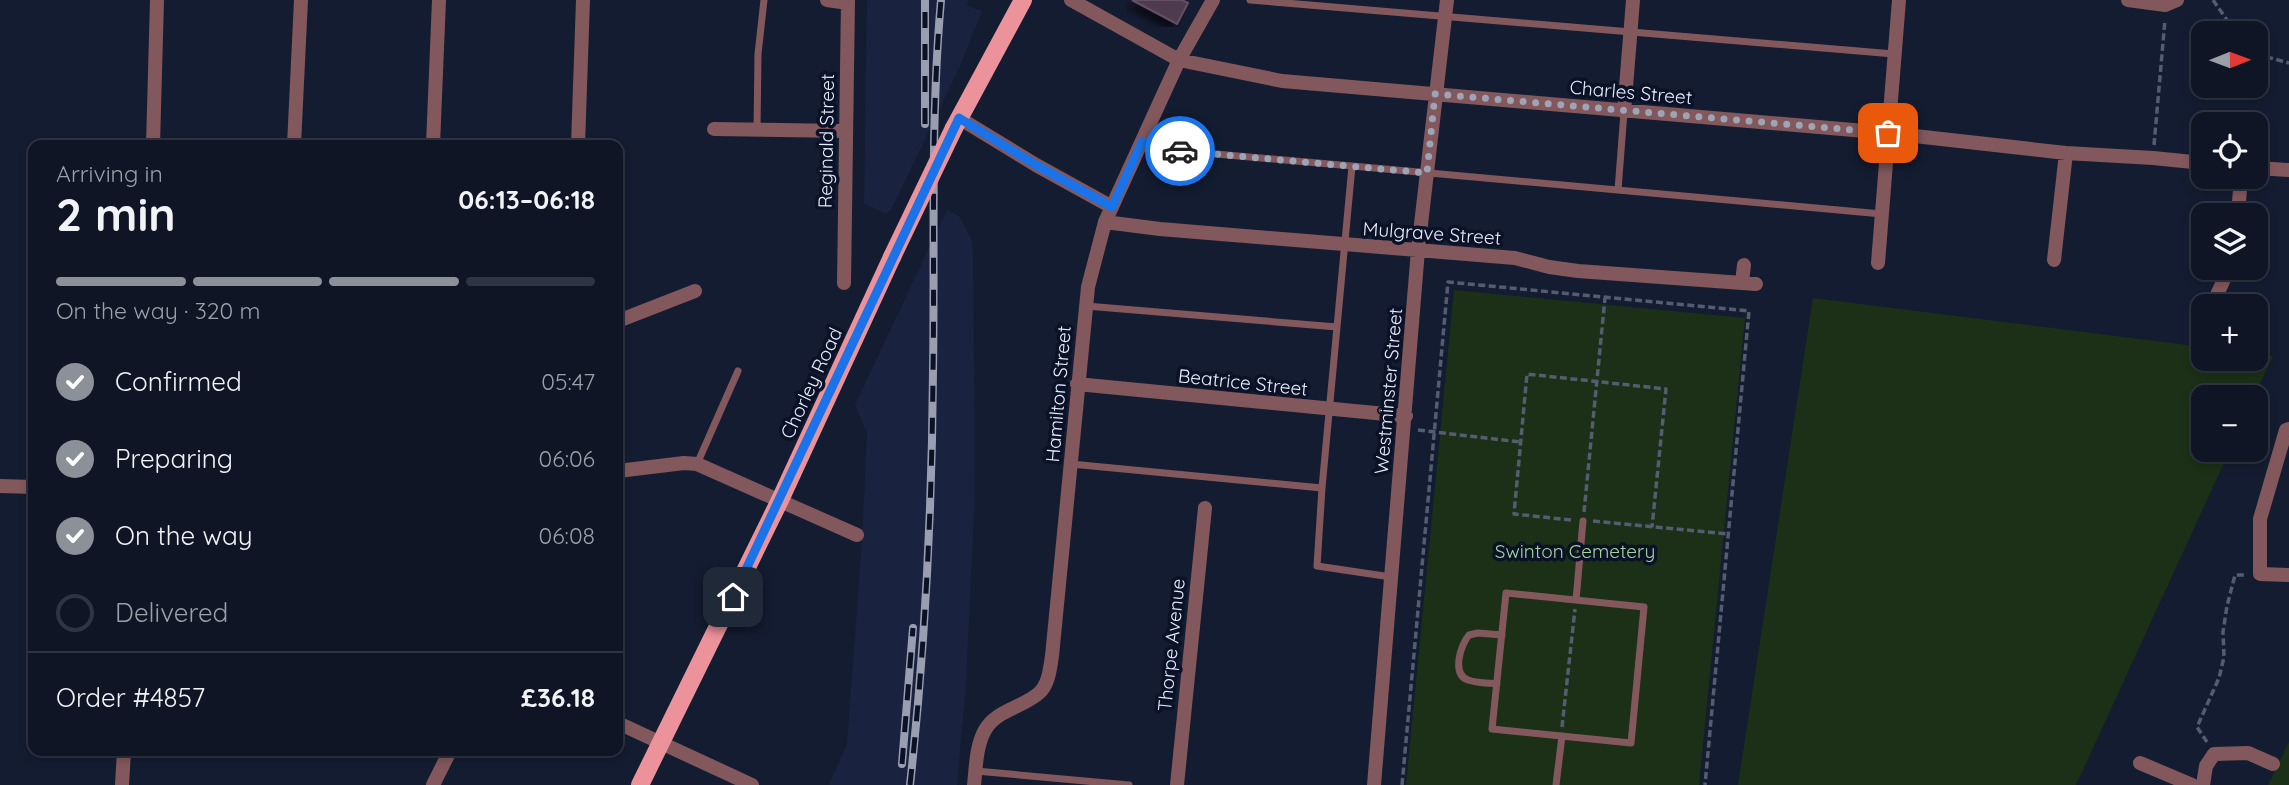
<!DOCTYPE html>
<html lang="en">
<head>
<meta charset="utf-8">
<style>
  body { margin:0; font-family:Quicksand,sans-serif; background:#181e2d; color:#f1f3f6; height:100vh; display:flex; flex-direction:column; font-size:26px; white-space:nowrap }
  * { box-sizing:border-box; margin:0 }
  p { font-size:23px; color:#9b9fa7 }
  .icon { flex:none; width:38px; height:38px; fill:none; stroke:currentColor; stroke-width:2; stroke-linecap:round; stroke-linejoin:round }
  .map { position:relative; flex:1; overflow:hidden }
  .sheet { position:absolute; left:28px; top:140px; width:595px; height:616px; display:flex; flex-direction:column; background:#0f1525; border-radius:14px; box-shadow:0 4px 10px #0003,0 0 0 2px #2f3442 }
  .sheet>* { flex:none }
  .needle { width:46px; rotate:89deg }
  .tools { position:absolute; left:2191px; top:21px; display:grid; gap:14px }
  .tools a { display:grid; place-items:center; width:77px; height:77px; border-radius:14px; background:#0f1525; box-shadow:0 4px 10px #0003,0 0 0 2px #2f3442; font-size:35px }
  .pin { position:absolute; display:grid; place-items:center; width:60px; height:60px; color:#fff; margin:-30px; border-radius:14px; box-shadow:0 4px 10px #0006 }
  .courier { position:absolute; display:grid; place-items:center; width:70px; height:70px; margin:-35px; border:5px solid #1a73e8; border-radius:50%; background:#fff; color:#222; box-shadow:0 2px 9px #0007 }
  .headline em { font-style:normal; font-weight:800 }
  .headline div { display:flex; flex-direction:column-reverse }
  .headline { display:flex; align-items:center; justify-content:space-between; height:119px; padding:0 28px }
  h1 { font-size:46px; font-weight:800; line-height:52px }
  .bar { display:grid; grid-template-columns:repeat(4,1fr); gap:10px 7px; align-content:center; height:84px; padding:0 28px }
  .bar i { height:9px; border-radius:5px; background:#2f3442 }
  .bar .current { background:#8c9099 }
  .bar p { grid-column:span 4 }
  .line { display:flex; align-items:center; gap:18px; padding:0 28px; border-top:2px solid #2f3442 }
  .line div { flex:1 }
  ol { padding:0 28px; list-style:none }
  li { display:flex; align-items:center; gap:21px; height:77px }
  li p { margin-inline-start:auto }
  li .icon { padding:7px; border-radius:50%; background:#8c9099; color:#fff; stroke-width:4 }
  li:last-child { color:#9b9fa7 }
  li i { width:38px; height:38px; border:4px solid #2f3442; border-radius:50% }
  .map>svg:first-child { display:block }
  .built { fill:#19233f }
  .green { fill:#1b3016 }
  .building { fill:#4f3a4f; stroke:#655066; stroke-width:2; filter:url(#shadow) }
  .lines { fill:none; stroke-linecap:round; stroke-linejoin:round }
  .path { stroke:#555c6f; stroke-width:3.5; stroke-dasharray:7 3.5; stroke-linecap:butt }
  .service { stroke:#83585c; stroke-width:7 }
  .minor { stroke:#83585c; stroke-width:14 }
  .primary { stroke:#ec929b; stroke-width:18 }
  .rail-casing { stroke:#999fb1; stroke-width:8 }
  .rail { stroke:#0b1227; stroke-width:5; stroke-dasharray:16; stroke-linecap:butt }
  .primary-bridge { stroke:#ec929b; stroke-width:18 }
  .done { stroke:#9da4b5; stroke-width:7; stroke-dasharray:0 12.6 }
  .route { stroke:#1a73e8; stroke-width:9 }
  .labels { text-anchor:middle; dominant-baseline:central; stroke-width:7; stroke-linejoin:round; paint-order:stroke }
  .street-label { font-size:19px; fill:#e7edfc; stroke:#0b1227 }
  .park-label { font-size:19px; fill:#a3d598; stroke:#0b1227 }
</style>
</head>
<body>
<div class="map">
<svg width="2289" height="785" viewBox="0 0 2289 785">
  <defs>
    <filter id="shadow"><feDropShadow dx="-6" dy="6" stdDeviation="3.5" flood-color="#0009"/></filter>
  </defs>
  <rect width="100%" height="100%" fill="#141c31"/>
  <!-- built -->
  <path class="built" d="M 867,0 L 968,0 L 967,6 L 982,11 L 959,68 L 892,208 L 886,214 L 864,203 Z
    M 947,210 L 959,216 L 972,241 L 973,253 L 975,491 L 966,683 L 957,785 L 829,785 L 847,744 L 862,541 L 867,433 L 855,405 Z"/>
  <!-- green -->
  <path class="green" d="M 1454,290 L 1745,318 L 1699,785 L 1406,785 Z
    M 1813,298 L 2203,347 L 2203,359 L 2256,359 L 2256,353 L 2273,356 L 2254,397 L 2203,397 L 2203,450 L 2230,450 L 2076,785 L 1738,785 Z
    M 2289,742 L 2289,785 L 2268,785 Z"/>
  <!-- building -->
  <path class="building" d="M 1132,0 L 1182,0 L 1188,3 L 1177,24 Z"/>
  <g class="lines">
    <!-- path -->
    <path class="path" d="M 2213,0 L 2236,33
      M 2256,54 L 2289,63
      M 2154,145 L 2165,20
      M 1418,430 L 1520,442
      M 1584,512 L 1605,298
      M 1571,520 L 1514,514 L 1527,374 L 1666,389 L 1652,527
      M 1593,521 L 1728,534
      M 1562,727 L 1575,609
      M 2207,742 L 2197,727 L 2219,678 L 2224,657 L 2223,632 L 2227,606 L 2235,575 L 2247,575
      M 1402,785 L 1448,282 L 1749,311 L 1705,785"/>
    <!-- service -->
    <path class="service" d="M 1250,0 L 1894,54
      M 757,129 L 758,54 L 764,0
      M 1141,142 L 1160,149 L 1352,166
      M 1618,190 L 1624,112
      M 1086,306 L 1337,327
      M 697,464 L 738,371
      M 1071,464 L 1322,488 L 1352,166 L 1882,214
      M 1322,488 L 1317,566 L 1391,577
      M 1506,593 L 1644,607 L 1631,743 L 1492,729 Z
      M 1576,600 L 1583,521
      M 1497,684 C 1488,683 1476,683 1468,680 C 1451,674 1461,644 1469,635 L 1478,633 L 1502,635
      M 976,771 L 1129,785
      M 1556,785 L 1562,736"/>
    <!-- minor -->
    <path class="minor" d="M 827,0 L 848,3
      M 1071,0 L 1179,60 L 1282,81 L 1888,133 L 2066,153 L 2153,158 L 2203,163
      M 2128,0 L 2165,5 L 2177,0
      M 1624,112 L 1633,0
      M 959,118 L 1036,165 L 1112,207
      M 714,129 L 845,131
      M 153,145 L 157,0
      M 294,145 L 301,0
      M 433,145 L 439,0
      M 578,145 L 583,0
      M 2256,168 L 2289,170
      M 2238,215 L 2241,177
      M 1105,222 L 1160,229 L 1515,258 L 1549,267 L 1578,271 L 1756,284
      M 2054,260 L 2066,153
      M 1878,263 L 1899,0
      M 844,283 L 848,0
      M 1742,283 L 1744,265
      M 2212,306 L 2229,268
      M 618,321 L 695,291
      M 1077,384 L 1406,416
      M 2289,429 L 2286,430 L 2260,519 L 2260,574 L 2289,575
      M 618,471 L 684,463 L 697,464 L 857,535
      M 0,486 L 33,487
      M 618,723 L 752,785
      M 2140,763 L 2192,785
      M 122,785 L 124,751
      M 433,785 L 450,751
      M 974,785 C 976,767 976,746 985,730 C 996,710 1024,707 1039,693 C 1049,684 1050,668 1052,656 L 1088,287 L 1105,222 L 1179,60 L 1213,0
      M 1177,785 L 1205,508
      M 1374,785 L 1418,250 L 1447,0
      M 2203,785 L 2206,766 L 2214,754 L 2248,753 L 2273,764"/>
    <!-- primary -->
    <path class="primary" d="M 954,128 L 1023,0
      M 640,785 L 780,500 L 892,257"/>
    <!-- rail casing -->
    <g class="rail-casing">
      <path id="rail" d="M 925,124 L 925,0
        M 902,764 L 913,628
        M 910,785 C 925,648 932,510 933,372 C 935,248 930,124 941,0"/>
    </g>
    <!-- rail -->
    <use href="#rail" class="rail"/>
    <!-- primary-bridge -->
    <path class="primary-bridge" d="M 892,257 L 954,128"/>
  </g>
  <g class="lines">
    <!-- done -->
    <path class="done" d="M 1180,151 L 1427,173 L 1435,94 L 1888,133"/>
    <!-- route -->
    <path class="route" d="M 733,597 L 959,118 L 1036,165 L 1112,207 L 1142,142 L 1160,149 L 1180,151"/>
  </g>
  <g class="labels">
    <!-- street labels -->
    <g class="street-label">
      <text transform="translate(1631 92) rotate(5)">Charles Street</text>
      <text transform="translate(826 141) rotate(-89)">Reginald Street</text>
      <text transform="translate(1432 233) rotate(4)">Mulgrave Street</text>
      <text transform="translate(1243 382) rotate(6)">Beatrice Street</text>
      <text transform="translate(811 383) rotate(-65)">Chorley Road</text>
      <text transform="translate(1388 391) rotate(-85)">Westminster Street</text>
      <text transform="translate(1058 394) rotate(-85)">Hamilton Street</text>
      <text transform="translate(1171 645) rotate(-84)">Thorpe Avenue</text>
    </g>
    <!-- park labels -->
    <g class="park-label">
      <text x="1575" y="551">Swinton Cemetery</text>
    </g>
  </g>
</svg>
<div class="tools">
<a><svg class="needle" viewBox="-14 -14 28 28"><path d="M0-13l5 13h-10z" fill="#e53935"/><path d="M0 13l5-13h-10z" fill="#9b9fa7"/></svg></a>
<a><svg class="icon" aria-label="locate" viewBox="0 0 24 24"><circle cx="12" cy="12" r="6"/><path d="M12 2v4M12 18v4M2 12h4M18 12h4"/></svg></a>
<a><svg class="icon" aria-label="layers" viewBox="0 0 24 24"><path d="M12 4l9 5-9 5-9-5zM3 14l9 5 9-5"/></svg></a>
<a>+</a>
<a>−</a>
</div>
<div class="pin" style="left:1888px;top:133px;background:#ea580c"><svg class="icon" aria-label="bag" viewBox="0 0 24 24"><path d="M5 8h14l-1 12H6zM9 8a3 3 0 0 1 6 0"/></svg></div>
<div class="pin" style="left:733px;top:597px;background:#1f2937"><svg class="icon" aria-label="home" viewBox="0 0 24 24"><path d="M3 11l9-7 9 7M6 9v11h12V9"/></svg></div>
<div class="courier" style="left:1180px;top:151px"><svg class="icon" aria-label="car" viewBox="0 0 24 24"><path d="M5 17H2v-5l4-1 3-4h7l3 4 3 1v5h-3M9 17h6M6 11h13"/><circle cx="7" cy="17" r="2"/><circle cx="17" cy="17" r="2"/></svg></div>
<section class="sheet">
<div class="headline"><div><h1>2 min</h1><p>Arriving in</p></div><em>06:13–06:18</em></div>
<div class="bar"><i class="current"></i><i class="current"></i><i class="current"></i><i></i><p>On the way · 320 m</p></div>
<ol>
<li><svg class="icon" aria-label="check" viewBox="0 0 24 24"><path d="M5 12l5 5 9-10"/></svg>Confirmed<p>05:47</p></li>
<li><svg class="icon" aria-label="check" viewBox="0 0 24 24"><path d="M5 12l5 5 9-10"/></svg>Preparing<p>06:06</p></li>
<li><svg class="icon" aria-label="check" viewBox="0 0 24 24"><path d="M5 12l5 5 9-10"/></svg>On the way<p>06:08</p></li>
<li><i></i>Delivered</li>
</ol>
<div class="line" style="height:91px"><div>Order #4857</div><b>£36.18</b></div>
</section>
</div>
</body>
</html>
